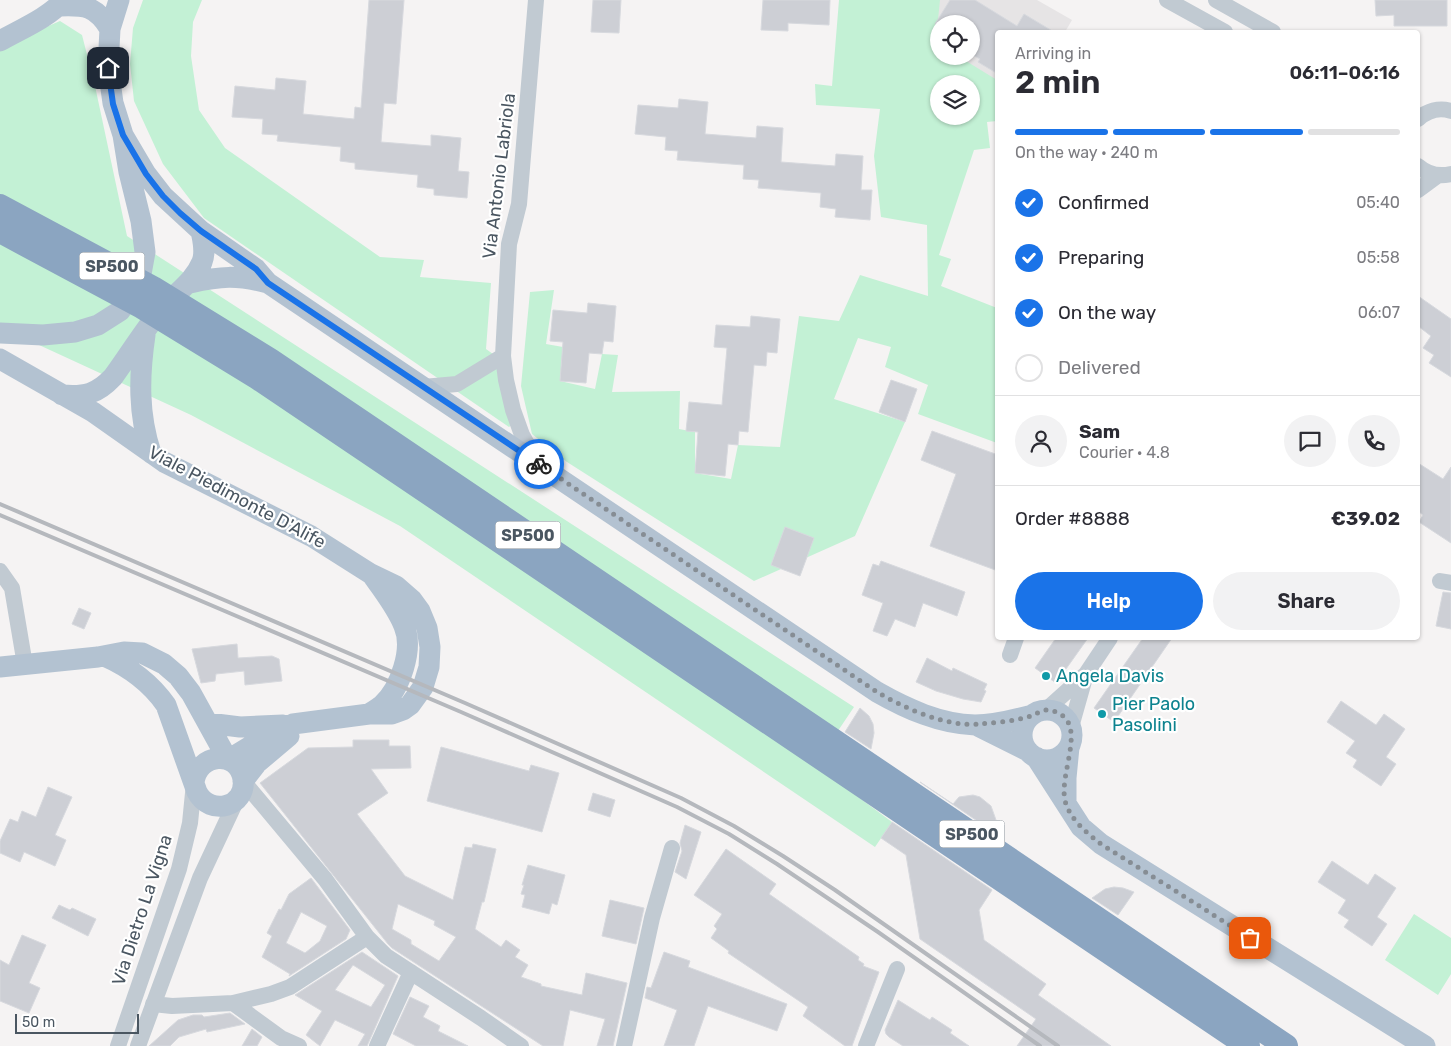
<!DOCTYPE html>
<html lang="en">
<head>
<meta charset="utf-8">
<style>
  body { margin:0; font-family:Rubik,sans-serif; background:#f2f2f3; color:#2b2b33; height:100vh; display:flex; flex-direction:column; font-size:19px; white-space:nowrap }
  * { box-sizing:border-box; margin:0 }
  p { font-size:16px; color:#7c7c81 }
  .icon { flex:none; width:28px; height:28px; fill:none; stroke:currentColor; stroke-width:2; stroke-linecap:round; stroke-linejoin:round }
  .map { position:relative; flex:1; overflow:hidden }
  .details { position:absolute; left:995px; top:30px; width:425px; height:610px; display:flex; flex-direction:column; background:#fff; border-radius:5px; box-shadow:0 1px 4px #0004 }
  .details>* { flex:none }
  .buttons { position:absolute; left:930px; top:15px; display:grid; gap:10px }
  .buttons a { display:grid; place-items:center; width:50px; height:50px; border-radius:50%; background:#fff; box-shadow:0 1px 4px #0004; font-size:25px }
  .scale { position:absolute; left:15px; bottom:12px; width:124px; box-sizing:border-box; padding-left:5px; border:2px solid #4a5661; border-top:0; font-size:14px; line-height:18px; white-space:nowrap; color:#4a5661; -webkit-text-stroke:4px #fff; paint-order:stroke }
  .pin { position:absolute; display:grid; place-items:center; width:42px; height:42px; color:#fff; margin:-21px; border-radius:10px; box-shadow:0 2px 8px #0006 }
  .courier { position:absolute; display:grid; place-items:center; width:50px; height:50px; margin:-25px; border:4px solid #1a73e8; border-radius:50%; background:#fff; color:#222; box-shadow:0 1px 6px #0007 }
  .head em { font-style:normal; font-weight:600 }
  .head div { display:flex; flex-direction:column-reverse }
  .head { display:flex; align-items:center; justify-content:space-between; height:85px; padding:0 20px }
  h1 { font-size:32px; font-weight:600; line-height:38px }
  .bar { display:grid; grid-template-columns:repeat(4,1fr); gap:8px 5px; align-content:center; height:60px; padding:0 20px }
  .bar i { height:6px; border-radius:4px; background:#e1e1e2 }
  .bar .active { background:#1a73e8 }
  .bar p { grid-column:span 4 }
  .line { display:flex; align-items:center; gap:12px; padding:0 20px; border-top:1px solid #e1e1e2 }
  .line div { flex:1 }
  .round { display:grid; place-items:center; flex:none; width:52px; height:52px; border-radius:26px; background:#f2f2f3 }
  ol { padding:0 20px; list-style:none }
  li { display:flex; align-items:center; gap:15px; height:55px }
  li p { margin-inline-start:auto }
  li .icon { padding:5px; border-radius:50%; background:#1a73e8; color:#fff; stroke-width:4 }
  li:last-child { color:#7c7c81 }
  li i { width:28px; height:28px; border:2px solid #e1e1e2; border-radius:50% }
  .cta { display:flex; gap:10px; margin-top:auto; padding:10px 20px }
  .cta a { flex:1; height:58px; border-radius:30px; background:#1a73e8; color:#fff; font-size:20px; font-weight:600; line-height:58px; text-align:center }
  .cta a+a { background:#f2f2f3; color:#2b2b33 }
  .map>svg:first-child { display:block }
  .education { fill:#e6e4e5 }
  .green { fill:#c3f1d5; fill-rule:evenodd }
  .building { fill:#cdcfd5; stroke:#d7d9de; fill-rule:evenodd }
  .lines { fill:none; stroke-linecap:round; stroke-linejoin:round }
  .minor { stroke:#c1cad2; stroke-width:16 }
  .major { stroke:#b3c2d1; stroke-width:21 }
  .highway { stroke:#8ba5c1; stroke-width:24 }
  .rail { stroke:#b5b8bd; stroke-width:4 }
  .done { stroke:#868d94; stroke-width:5; stroke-dasharray:0 9 }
  .route { stroke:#1a73e8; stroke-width:6 }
  .culture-dot { fill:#0f9aa8; stroke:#fff; stroke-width:2 }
  .labels { text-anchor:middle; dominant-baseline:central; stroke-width:4.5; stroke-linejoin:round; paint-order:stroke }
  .shield { fill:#fff; stroke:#808990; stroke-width:1 }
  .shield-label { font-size:16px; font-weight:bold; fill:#4a5661 }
  .street-label { font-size:18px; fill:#4a5661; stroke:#fff }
  .culture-label { font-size:18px; fill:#0d838f; stroke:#fff; text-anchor:start }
</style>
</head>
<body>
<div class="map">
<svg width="1451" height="1046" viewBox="0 0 1451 1046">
  <rect width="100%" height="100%" fill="#f5f3f3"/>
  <!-- education -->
  <path class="education" d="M 929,0 L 1037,0 L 1072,20 L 1065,32 L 998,32 L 997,101 L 939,56 L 971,56 L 971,24 L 939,24 L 939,56 Z"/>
  <!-- green -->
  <path class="green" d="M 143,0 L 202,0 L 193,22 L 191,56 L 199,110 L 225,148 L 380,257 L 424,260 L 420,277 L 491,283 L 486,349 L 504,362 L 517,421 L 509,427 L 204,218 L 163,164 L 134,101 L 130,64 L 133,28 Z
    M 839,0 L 940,0 L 938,20 L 940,24 L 939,24 L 939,56 L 963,56 L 966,61 L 997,80 L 997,121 L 987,122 L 990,148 L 974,150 L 939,255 L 951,259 L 941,286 L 997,308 L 997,443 L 918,414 L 928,385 L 885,367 L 891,347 L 858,338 L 834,399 L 905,422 L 855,536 L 754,581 L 567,462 L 532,434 L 521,386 L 530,292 L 554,290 L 546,344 L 563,347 L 560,381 L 595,389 L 602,354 L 618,355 L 612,392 L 680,391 L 679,429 L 695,432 L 695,473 L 731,479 L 738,445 L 780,447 L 799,316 L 839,321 L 860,275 L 928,296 L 927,225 L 881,217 L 874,156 L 880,109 L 816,105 L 815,84 L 832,86 ZM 939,84 L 971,84 L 971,116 L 939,116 Z
    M 60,21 L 82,35 L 95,86 L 127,236 L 854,707 L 815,765 L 892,822 L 875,847 L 400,526 L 191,415 L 0,327 L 0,47 Z
    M 1414,914 L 1451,938 L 1451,974 L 1438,995 L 1385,960 Z"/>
  <!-- building -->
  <path class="building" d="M 369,0 L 404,0 L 396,104 L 384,103 L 381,142 L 431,146 L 431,135 L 461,138 L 458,171 L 469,172 L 467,198 L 434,195 L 434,189 L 417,187 L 418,175 L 355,169 L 355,163 L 340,161 L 341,147 L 277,141 L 278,135 L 262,134 L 263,119 L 232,117 L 235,86 L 275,90 L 276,78 L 306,81 L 303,114 L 354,119 L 355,107 L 361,108 Z
    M 593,0 L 621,0 L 619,33 L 591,32 Z
    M 763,0 L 830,0 L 829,25 L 788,23 L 788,31 L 761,30 Z
    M 950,0 L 975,0 L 1017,26 L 1024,14 L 1054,32 L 998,32 L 998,74 L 978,62 L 980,59 L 971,54 L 971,24 L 935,24 Z
    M 1375,0 L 1447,0 L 1447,26 L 1394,26 L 1394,15 L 1376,16 Z
    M 679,99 L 708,102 L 705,134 L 756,138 L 757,126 L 783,128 L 781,162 L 835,166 L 836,154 L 863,156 L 861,190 L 872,190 L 870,220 L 835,217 L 836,209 L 820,207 L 821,193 L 758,188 L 759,180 L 743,179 L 744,165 L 677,160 L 678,151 L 665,150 L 666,137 L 635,134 L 638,105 L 678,108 Z
    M 1418,296 L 1451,319 L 1451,377 L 1429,363 L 1434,355 L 1423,348 L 1431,336 L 1418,326 Z
    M 588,303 L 616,306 L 613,342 L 604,341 L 602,354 L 589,353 L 586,383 L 560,381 L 563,342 L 550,341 L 553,310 L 587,313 Z
    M 751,316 L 780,319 L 777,353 L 767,352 L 766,366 L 754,365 L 748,432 L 739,431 L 738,445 L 728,444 L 725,476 L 695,473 L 698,432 L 686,431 L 689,402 L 722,405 L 727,348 L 714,347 L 716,325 L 750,327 Z
    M 891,380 L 917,389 L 905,422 L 879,412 Z
    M 932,431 L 998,455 L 998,571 L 930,546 L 956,474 L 921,460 Z
    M 1418,463 L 1443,479 L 1451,467 L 1451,543 L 1419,522 L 1423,515 L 1418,511 Z
    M 785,527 L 814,538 L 800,576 L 771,565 Z
    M 881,561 L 965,592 L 957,616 L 923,603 L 915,627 L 895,619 L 887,636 L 873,631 L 883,603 L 862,595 L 873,564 L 879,566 Z
    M 1443,592 L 1451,593 L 1451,629 L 1436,626 Z
    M 79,608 L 91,613 L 84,629 L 72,624 Z
    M 1056,638 L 1088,638 L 1056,683 L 1035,668 Z
    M 1143,638 L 1172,638 L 1114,722 L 1094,708 Z
    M 237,644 L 238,658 L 272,656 L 279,659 L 282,681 L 245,685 L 244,671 L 216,674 L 215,681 L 201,683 L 192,649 Z
    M 927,658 L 952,671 L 953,668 L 987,684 L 984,690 L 986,691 L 981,702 L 963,699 L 936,691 L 916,682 Z
    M 1341,701 L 1376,725 L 1384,714 L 1405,729 L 1386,757 L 1396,764 L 1381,786 L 1353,767 L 1357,760 L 1346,753 L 1355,741 L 1327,722 Z
    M 860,708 L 869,716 L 873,724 L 874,733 L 871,749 L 845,732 Z
    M 353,740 L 389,740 L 389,746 L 410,746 L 411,768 L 371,769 L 388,793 L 357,814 L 405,876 L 453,900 L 465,847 L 472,848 L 473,844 L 496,849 L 484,902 L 482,902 L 475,929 L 501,947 L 506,940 L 520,950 L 515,957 L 528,965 L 521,977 L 541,984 L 541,986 L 582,995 L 586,973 L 627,983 L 613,1046 L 597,1046 L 605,1019 L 570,1010 L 563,1046 L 543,1046 L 392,948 L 388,944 L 260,783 L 308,748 L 353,747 ZM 398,904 L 435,921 L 434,925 L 456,937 L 439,961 L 411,944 L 411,940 L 392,929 Z
    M 441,747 L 529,771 L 531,765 L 559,773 L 542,832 L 427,801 Z
    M 920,782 L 953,804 L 959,797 L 973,795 L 980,797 L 991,806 L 996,820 L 989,829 Z
    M 48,787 L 72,797 L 55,835 L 66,840 L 55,866 L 24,852 L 20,862 L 0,853 L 0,841 L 10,819 L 18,822 L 22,811 L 36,817 Z
    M 593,793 L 615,800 L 610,817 L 588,810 Z
    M 892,822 L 992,890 L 979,910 L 984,940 L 1046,984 L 1038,995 L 1111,1046 L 1017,1046 L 1036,1019 L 920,939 L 906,855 L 881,838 Z
    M 685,825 L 701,832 L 686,879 L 675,872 L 682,851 L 680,843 Z
    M 726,849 L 776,884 L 769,894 L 859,957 L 858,960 L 864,964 L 863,966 L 879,972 L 852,1046 L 845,1046 L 803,1016 L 808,1007 L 728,953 L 729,951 L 711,938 L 717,929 L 714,926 L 722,914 L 694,895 Z
    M 1332,861 L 1368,885 L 1375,874 L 1396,888 L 1377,917 L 1387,924 L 1372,946 L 1344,927 L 1349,920 L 1338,913 L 1346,900 L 1318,882 Z
    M 528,865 L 565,875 L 557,905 L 552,903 L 549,914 L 522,907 L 525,895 L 521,894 L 524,885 L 522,885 Z
    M 311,878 L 350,930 L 346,939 L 289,976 L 290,974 L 262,957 L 272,936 L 267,933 L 279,909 L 281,910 L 289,894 ZM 301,912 L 327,926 L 320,941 L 305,953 L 286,943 Z
    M 1114,887 L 1123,888 L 1134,892 L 1118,915 L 1092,898 L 1105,889 Z
    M 610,900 L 644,908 L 636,944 L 602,936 Z
    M 59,905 L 70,910 L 72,908 L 96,919 L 88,936 L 52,918 Z
    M 22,935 L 46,945 L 29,983 L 40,988 L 29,1013 L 0,1001 L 0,960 L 9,965 Z
    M 362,952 L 398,976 L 367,1046 L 358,1046 L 365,1034 L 335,1020 L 320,1046 L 306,1035 L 322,1011 L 295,995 ZM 353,965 L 385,985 L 371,1007 L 335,990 Z
    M 664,952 L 690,961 L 688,967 L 787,1004 L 777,1031 L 708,1006 L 694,1046 L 664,1046 L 677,1010 L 645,998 L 647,987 L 651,988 Z
    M 410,997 L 429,1006 L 423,1017 L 440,1026 L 438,1031 L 468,1046 L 416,1046 L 393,1034 Z
    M 898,1000 L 930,1020 L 932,1017 L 952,1030 L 950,1033 L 969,1046 L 903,1046 L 889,1037 L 886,1034 L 885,1030 Z
    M 230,1013 L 245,1024 L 207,1032 L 206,1029 L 179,1037 L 170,1046 L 149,1046 L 178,1020 L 193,1015 L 202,1015 L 204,1017 Z
    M 252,1029 L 262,1037 L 257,1046 L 242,1046 Z"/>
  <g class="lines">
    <!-- minor -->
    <path class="minor" d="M 536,0 L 519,204 L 509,244 L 503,356 L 506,380 L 513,410 L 522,435 L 537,462
      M 1167,0 L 1225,32
      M 1216,0 L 1273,32
      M 1418,119 C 1427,111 1439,107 1451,111
      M 1418,166 C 1427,174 1438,177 1451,174
      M 1418,190 L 1437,176
      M 423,387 L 457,384 L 503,356
      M 0,571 L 12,588 L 25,665
      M 1440,581 L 1451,583
      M 1010,655 L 1016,638
      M 1046,710 L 1086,674 L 1110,638
      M 1071,727 L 1086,674
      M 243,781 L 325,879 L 367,937 L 386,956 L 481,1018 L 521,1046
      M 233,1003 L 281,1038 L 299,1046
      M 153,1004 L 172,1006 L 233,1003 L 271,994 L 290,987 L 367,937
      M 118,1046 L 179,869 L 190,823 L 194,783
      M 138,1046 L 200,878 L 237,799
      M 377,1046 L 411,972
      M 624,1046 L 652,918 L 672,848
      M 866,1046 L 897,969"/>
    <!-- major -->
    <path class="major" d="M 60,6 C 85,5 96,6 110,29
      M 0,41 C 21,29 48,18 64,0
      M 123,135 L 146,174 L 163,196 L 201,231 L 256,269 L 268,283 L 877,692 C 907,709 940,724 975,725 C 993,725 1014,720 1032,715
      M 190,283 C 221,276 237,275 268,283
      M 0,333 L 43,335 L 75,332 L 98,325 L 120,311 L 134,291 L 141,274 L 145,252 L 141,221 L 129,172 L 123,135 L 113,103 L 108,67 L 110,29 L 119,0
      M 145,335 C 139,376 138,414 151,453
      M 0,359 L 93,412 L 164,462 L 311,536 L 371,574 L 396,586 L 412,600 L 420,611 L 427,628 L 430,647 L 429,667 L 423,687 L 410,705 L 403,710 L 392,714 L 369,714 L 293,724 L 267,736 L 228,760
      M 62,395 C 85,397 97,394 113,377 C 129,355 143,332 160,311 C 174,294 194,282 202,262 C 206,252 203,241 201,231
      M 104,656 C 129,667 150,682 166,705 L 197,792 C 210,817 247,807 243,779 C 238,749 197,753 194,783
      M 0,667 L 98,657 L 124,652 L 142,653 L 164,664 L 178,676 L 191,693 L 228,760
      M1022 735a25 25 0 1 1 50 0a25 25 0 1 1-50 0Z
      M 369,714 C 373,711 378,709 382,705 C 400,689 414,649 404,626 C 397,608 384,592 373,576
      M 208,723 L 240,727 L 283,725
      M 976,725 L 1028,751
      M 1036,757 L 1081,827 L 1101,844 L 1425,1046
      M 243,781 L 257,763 L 289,736
      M 1066,803 L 1066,778 L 1069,747"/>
    <!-- highway -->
    <path class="highway" d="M 0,206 L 153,288 L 270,360 L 1286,1046
      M 0,231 L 142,307 L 258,378 L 1248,1046"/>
    <!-- rail -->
    <path class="rail" d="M 0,504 L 465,703 L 681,798 L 734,826 L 783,856 L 835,890 L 1058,1046
      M 0,515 L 461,712 L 677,807 L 729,834 L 777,864 L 878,932 L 1040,1046"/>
  </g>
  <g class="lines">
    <!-- done -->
    <path class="done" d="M 539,464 L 877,692 C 904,708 946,727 978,724 C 995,723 1015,721 1031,716 C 1036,714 1040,711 1045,710 C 1052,710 1058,712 1063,716 C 1084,733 1057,779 1066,804 C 1072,821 1087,833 1101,844 L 1250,938"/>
    <!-- route -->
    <path class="route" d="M 108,68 L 113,104 L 123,135 L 146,174 L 163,196 L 180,213 L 201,231 L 256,269 L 268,283 L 539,464"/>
  </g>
  <!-- markers -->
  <g class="culture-dot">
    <circle cx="1046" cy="676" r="5"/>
    <circle cx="1102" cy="714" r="5"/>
  </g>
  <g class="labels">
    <!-- shield labels -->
    <g class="shield">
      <rect x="79.5" y="252.5" width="65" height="27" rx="4"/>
      <rect x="495.5" y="521.5" width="65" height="27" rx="4"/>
      <rect x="939.5" y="820.5" width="65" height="27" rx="4"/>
    </g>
    <g class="shield-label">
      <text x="112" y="266">SP500</text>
      <text x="528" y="535">SP500</text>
      <text x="972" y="834">SP500</text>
    </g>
    <!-- street labels -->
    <g class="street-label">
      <text transform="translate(499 176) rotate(-83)">Via Antonio Labriola</text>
      <text transform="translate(237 497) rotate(28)">Viale Piedimonte D'Alife</text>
      <text transform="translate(142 910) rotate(-72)">Via Dietro La Vigna</text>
    </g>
    <!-- culture labels -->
    <g class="culture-label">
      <text x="1056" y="676">Angela Davis</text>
      <text x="1112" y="704">Pier Paolo<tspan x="1112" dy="21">Pasolini</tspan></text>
    </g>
  </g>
</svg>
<div class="buttons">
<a><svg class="icon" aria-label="locate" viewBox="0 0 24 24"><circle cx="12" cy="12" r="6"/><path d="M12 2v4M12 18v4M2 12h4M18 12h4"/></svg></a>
<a><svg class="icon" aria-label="layers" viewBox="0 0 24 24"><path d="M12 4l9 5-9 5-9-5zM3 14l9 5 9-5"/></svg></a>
</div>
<div class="scale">50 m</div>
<div class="pin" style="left:1250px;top:938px;background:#ea580c"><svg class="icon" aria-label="bag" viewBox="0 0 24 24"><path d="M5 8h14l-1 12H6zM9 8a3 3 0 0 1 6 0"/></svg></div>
<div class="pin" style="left:108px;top:68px;background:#1f2937"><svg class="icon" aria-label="home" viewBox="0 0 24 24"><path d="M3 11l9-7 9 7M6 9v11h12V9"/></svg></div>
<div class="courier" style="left:539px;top:464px"><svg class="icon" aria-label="bike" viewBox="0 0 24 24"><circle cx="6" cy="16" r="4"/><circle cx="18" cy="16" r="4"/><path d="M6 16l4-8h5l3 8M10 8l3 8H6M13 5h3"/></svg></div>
<section class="details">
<div class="head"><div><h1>2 min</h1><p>Arriving in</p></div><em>06:11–06:16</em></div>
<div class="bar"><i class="active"></i><i class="active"></i><i class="active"></i><i></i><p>On the way · 240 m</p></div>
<ol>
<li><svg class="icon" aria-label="check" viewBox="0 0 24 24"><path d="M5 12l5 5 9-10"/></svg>Confirmed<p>05:40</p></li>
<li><svg class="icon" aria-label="check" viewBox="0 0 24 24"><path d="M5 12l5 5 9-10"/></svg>Preparing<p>05:58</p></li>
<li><svg class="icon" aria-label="check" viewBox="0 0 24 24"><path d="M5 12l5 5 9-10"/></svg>On the way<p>06:07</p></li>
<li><i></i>Delivered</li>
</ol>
<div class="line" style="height:90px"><a class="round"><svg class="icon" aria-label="person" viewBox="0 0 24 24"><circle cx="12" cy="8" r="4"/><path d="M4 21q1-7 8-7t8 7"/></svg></a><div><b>Sam</b><p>Courier · 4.8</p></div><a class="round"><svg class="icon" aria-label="chat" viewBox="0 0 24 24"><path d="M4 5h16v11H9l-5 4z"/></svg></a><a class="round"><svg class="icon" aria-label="phone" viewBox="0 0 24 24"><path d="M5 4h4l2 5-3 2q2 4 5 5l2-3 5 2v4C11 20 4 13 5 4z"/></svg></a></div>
<div class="line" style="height:65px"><div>Order #8888</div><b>€39.02</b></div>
<div class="cta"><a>Help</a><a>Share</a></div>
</section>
</div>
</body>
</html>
